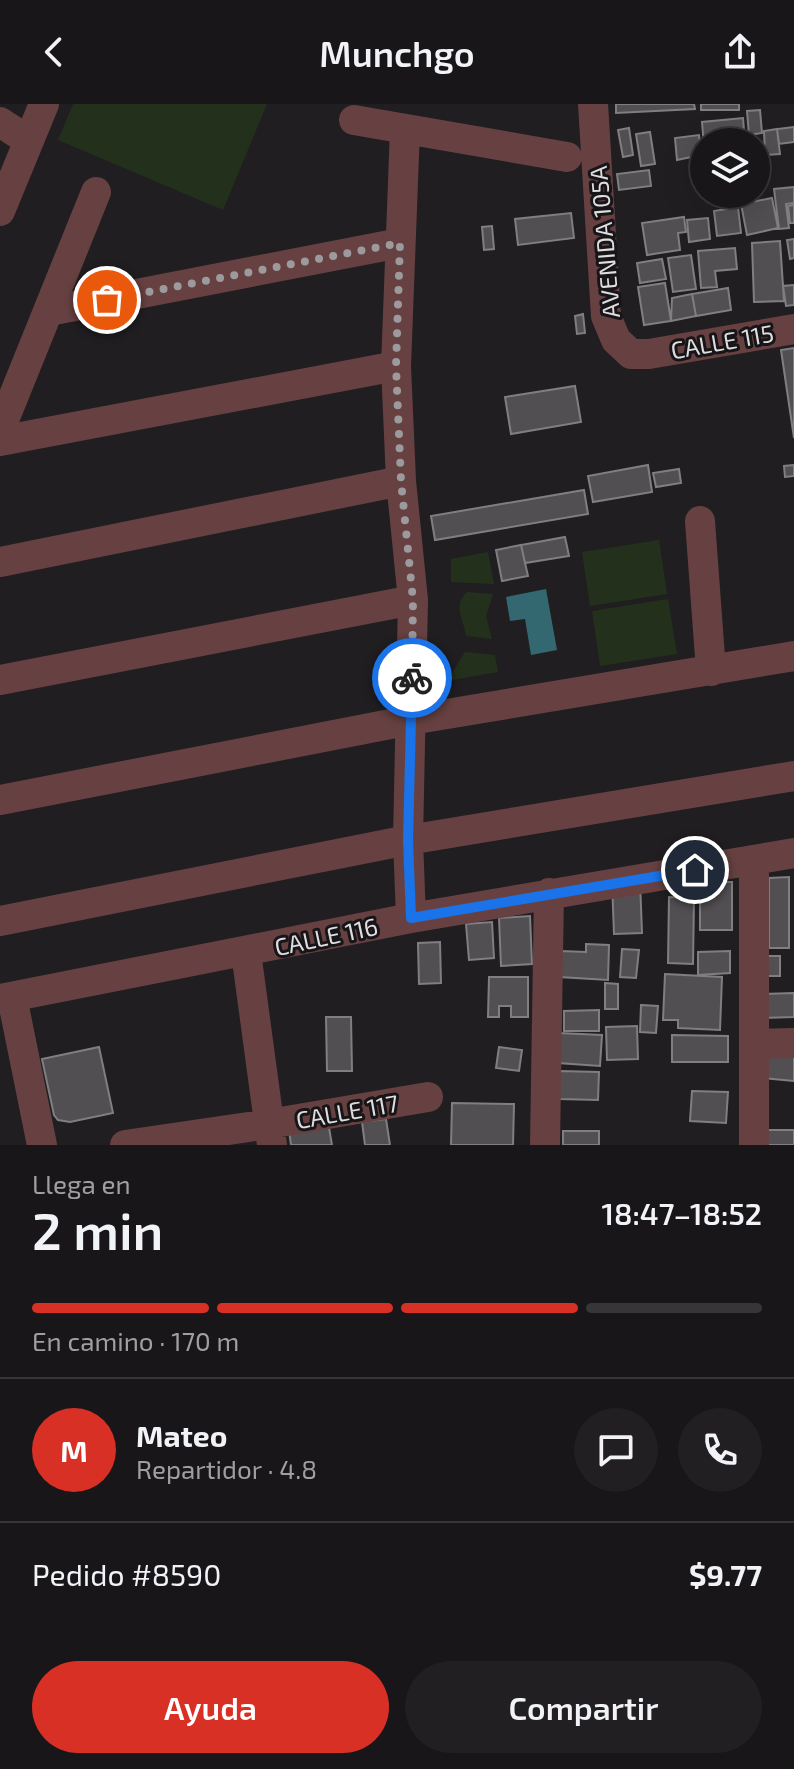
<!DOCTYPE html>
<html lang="es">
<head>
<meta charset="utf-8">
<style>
  body { margin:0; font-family:"Exo 2",sans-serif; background:#211f22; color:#f1f3f6; height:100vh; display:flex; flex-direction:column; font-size:30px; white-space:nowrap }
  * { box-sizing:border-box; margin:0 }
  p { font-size:26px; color:#9f9fa2 }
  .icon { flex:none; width:44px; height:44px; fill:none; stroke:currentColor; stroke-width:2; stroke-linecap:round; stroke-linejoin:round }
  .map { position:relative; height:1041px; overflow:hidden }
  .side { display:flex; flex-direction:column; background:#181619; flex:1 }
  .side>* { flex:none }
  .fabs { position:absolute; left:690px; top:24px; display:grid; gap:16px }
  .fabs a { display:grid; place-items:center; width:80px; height:80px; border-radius:50%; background:#181619; box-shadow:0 8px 32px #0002,0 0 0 2px #363538; font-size:40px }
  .pin { position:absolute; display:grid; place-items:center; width:68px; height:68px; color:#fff; margin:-34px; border:4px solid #fff; border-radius:50%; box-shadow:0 2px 8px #0007 }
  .courier { position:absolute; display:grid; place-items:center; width:80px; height:80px; margin:-40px; border:6px solid #1a73e8; border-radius:50%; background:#fff; color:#222; box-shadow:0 2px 10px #0007 }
  .head em { font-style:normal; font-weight:600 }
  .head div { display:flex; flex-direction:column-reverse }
  .head { display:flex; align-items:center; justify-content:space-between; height:136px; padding:0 32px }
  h1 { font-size:52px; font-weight:600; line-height:60px }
  .bar { display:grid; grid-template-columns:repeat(4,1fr); gap:12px 8px; align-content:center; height:96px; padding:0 32px }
  .bar i { height:10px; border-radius:6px; background:#363538 }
  .bar .on { background:#d93025 }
  .bar p { grid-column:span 4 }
  .line { display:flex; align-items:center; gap:20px; padding:0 32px; border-top:2px solid #363538 }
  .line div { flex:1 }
  .round { display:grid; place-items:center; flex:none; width:84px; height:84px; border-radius:42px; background:#211f22 }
  .primary-button { display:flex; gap:16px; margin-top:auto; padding:16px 32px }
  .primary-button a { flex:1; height:92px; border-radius:48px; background:#d93025; color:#fff; font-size:32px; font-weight:600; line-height:92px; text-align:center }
  .primary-button a+a { background:#211f22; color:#f1f3f6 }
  header { display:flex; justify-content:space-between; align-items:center; height:104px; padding:0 32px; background:#181619; font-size:36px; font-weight:600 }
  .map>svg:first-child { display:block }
  .green { fill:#23311c }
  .water { fill:#346871 }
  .building { fill:#524f53; stroke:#807e81; stroke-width:2 }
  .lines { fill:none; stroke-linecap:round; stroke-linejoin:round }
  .minor { stroke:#674141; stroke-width:30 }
  .done { stroke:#9c9a9c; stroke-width:8; stroke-dasharray:0 14.4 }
  .route { stroke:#1a73e8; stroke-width:10 }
  .labels { text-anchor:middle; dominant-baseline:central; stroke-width:6; stroke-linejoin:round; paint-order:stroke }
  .street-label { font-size:24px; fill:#dedddf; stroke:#171518 }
</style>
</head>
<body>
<header><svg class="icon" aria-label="back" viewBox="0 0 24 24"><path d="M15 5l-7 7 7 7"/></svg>Munchgo<svg class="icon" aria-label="share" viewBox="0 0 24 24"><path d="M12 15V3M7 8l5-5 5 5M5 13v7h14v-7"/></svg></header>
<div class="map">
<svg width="794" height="1041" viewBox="0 0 794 1041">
  <rect width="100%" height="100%" fill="#201e21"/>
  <!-- green -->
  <path class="green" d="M 73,0 L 267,0 L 223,106 L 58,36 Z
    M 659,436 L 667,490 L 590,502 L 582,448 Z
    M 488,448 L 494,480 L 451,478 L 451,455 Z
    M 467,488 L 493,490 L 486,512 L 492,535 L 466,532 C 464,516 452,502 467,488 Z
    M 668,495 L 677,550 L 600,562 L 592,507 Z
    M 465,548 L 495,551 L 498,568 L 452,576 L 451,571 Z"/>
  <!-- water -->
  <path class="water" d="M 546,485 L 557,546 L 531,551 L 525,515 L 510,517 L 506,493 Z"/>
  <!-- building -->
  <path class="building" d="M 616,0 L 694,0 L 695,5 L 616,9 Z
    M 701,0 L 739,0 L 739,6 L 701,6 Z
    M 760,6 L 762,29 L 749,31 L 747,7 Z
    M 743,14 L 745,38 L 704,38 L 704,42 L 702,18 Z
    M 794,23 L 794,38 L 779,40 L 777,25 Z
    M 629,24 L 633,51 L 623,53 L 618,26 Z
    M 777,25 L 780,50 L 765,51 L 764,27 Z
    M 650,28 L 655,60 L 641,62 L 636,30 Z
    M 699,31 L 701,51 L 677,56 L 675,34 Z
    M 649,66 L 651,82 L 619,86 L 617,70 Z
    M 794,83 L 794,99 L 786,100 L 789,124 L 779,125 L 774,85 Z
    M 772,94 L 778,124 L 747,131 L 741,100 Z
    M 794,101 L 794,119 L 790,119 L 788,102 Z
    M 738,103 L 741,129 L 717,132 L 714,107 Z
    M 571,109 L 574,134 L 518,141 L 515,115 Z
    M 684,113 L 686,128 L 678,129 L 680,146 L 647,151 L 642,119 Z
    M 708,114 L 710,135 L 689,138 L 687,116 Z
    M 492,122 L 494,145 L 484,146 L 482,123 Z
    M 794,135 L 794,154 L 790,155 L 787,136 Z
    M 780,137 L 784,197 L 754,198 L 752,139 Z
    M 735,144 L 737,165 L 715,167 L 717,183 L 701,184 L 698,147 Z
    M 691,151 L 696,185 L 673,188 L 668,154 Z
    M 662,155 L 666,175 L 640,179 L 637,159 Z
    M 665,179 L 671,217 L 644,221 L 638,183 Z
    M 794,181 L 794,201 L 786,202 L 783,182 Z
    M 728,184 L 731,206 L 696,212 L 692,190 Z
    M 692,190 L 696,212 L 671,217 L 672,194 Z
    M 583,210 L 585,229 L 577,230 L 575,212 Z
    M 794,244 L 794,334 L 781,246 Z
    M 575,282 L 581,318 L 511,330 L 505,293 Z
    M 648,361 L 652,388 L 593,398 L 588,372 Z
    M 794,361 L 794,372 L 785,373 L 784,362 Z
    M 679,365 L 681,379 L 656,383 L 653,369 Z
    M 584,386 L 588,410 L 435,436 L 431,412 Z
    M 565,433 L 569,452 L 525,459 L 521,441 Z
    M 521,441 L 528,472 L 502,477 L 496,446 Z
    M 789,773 L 789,844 L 769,844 L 769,774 Z
    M 640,777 L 642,829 L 614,830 L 612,778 Z
    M 700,778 L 732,778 L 732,826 L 700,826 Z
    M 669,793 L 694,794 L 693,860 L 668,859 Z
    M 530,812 L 532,860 L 501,862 L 499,814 Z
    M 492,818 L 494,854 L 469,856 L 466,820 Z
    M 440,838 L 441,879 L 419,880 L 418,839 Z
    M 586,840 L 609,841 L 608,876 L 559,873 L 561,847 L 586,848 Z
    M 622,845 L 639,846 L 636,874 L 620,873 Z
    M 730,847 L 730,869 L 698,871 L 698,848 Z
    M 762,852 L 780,852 L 780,872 L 762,872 Z
    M 665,870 L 722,873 L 720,926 L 678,924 L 678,916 L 663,916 Z
    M 489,873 L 528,873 L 528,913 L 511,913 L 511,902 L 499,902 L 499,913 L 488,913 Z
    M 605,879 L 618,880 L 618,905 L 605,905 Z
    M 794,889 L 794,913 L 759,914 L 758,890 Z
    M 641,901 L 658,902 L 656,929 L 640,928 Z
    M 599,906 L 599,927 L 564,927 L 564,907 Z
    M 326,913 L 351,913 L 352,967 L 327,967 Z
    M 637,922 L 638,955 L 607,956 L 606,923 Z
    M 559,929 L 602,931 L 600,962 L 558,959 Z
    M 672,931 L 728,932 L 728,958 L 672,958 Z
    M 99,943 L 113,1009 L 70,1018 L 58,1016 L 54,1011 L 42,955 Z
    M 499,943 L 522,946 L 519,967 L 496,964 Z
    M 764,949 L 794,952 L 794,977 L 762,974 Z
    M 559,967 L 599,968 L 598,996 L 559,995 Z
    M 692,987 L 728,988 L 726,1019 L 690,1017 Z
    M 452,999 L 514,1000 L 513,1041 L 451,1041 Z
    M 327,1012 L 332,1041 L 291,1041 L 288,1019 Z
    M 386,1015 L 390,1041 L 365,1041 L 362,1018 Z
    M 765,1026 L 794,1026 L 794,1041 L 765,1041 Z
    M 563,1027 L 599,1027 L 599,1041 L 563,1041 Z"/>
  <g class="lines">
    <!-- minor -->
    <path class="minor" d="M 593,0 L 606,212 L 616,236 L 631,250 L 649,250 L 794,225
      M 354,16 L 567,53
      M 0,18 L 29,37
      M 405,25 L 396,262 L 401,377 L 413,496 L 408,736 L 411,814
      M 0,107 L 44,0
      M 49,207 L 400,139
      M 0,326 L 96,88
      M 0,337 L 396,262
      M 700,417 L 711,567
      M 0,458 L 401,377
      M 0,576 L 413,496
      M 0,696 L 411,616 L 794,552
      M 754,756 L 754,1041
      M 0,817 L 408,736 L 794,672
      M 246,848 L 272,1041
      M 12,893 L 42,1041
      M 0,895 L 411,814 L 794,749
      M 755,940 L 794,939
      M 125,1041 L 269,1020 L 428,993
      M 545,1041 L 549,789"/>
  </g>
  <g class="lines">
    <!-- done -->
    <path class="done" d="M 107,196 L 400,139 L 396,262 L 401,377 L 413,496 L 412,574"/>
    <!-- route -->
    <path class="route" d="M 412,574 L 408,736 L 411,814 L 695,766"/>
  </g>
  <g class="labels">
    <!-- street labels -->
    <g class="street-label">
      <text transform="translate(604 138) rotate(-95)">AVENIDA 105A</text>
      <text transform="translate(722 237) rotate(-10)">CALLE 115</text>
      <text transform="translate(326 832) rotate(-12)">CALLE 116</text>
      <text transform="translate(347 1007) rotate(-10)">CALLE 117</text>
    </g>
  </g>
</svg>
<div class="fabs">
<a><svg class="icon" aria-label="layers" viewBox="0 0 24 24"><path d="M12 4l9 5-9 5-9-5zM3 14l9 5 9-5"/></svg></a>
</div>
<div class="pin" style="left:107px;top:196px;background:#ea580c"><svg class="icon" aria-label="bag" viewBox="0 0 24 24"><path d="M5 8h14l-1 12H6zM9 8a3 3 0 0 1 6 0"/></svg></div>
<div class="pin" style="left:695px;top:766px;background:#1f2937"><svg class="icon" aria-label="home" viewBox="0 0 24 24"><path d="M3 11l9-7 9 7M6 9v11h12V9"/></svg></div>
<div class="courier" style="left:412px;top:574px"><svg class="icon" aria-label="bike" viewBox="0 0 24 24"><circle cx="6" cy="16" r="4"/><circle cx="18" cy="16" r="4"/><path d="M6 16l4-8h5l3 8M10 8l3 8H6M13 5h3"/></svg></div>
</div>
<section class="side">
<div class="head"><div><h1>2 min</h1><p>Llega en</p></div><em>18:47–18:52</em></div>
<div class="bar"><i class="on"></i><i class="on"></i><i class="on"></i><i></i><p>En camino · 170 m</p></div>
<div class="line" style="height:144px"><b class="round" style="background:#d93025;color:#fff">M</b><div><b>Mateo</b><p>Repartidor · 4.8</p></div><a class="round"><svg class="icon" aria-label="chat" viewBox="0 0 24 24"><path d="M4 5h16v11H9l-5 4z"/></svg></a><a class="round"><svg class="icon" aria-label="phone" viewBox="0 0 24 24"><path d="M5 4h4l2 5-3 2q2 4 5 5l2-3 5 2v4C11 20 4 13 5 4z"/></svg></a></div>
<div class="line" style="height:104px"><div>Pedido #8590</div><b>$9.77</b></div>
<div class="primary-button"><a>Ayuda</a><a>Compartir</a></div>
</section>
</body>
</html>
